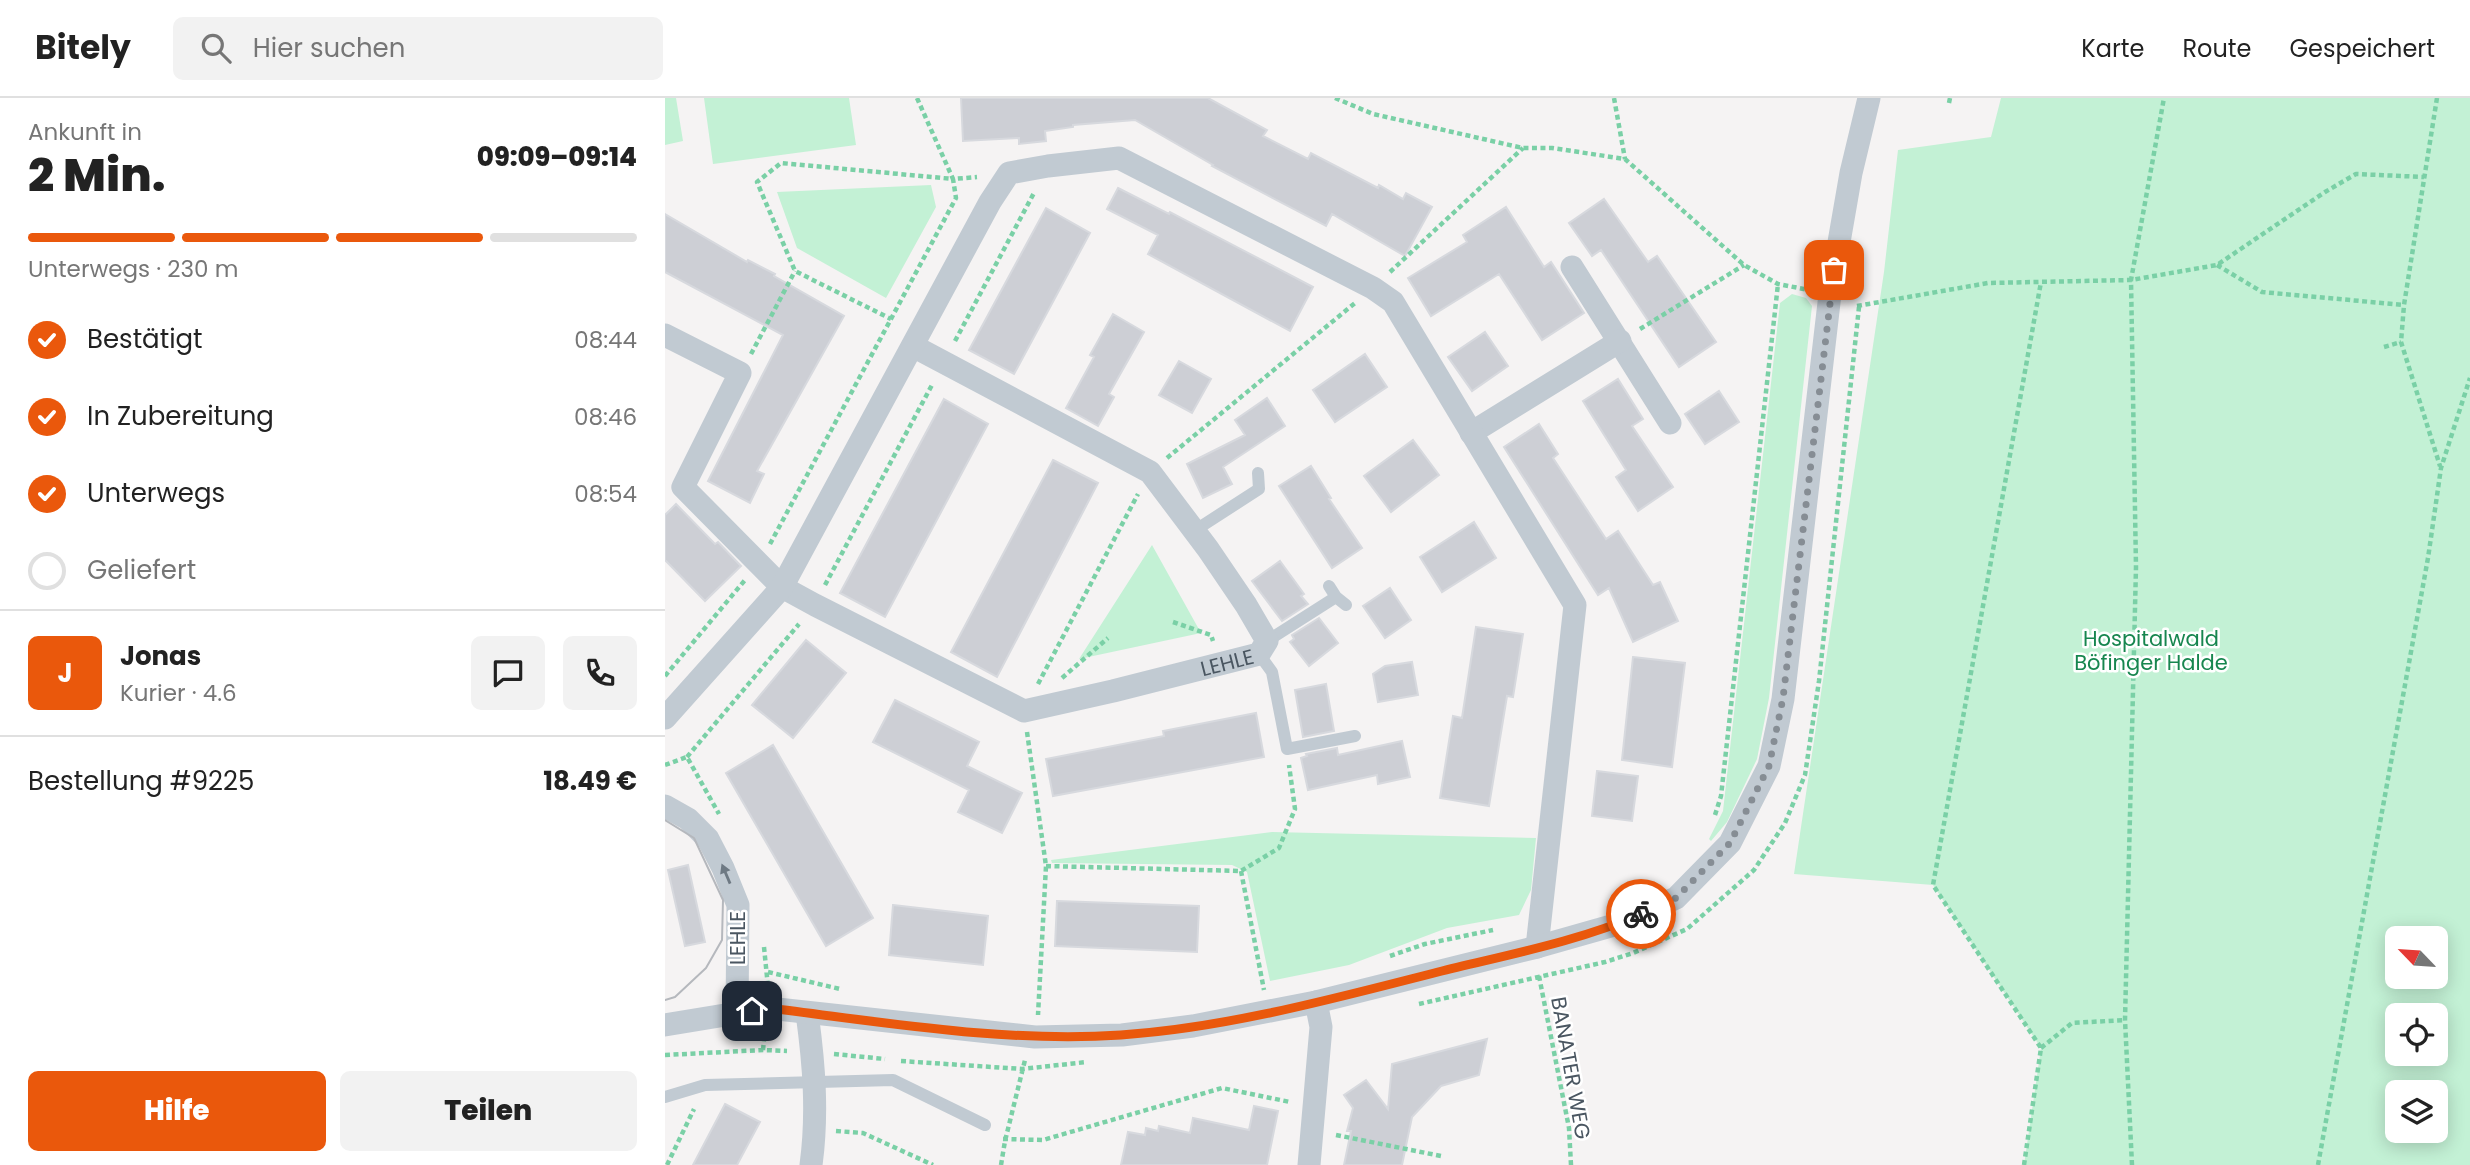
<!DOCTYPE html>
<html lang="de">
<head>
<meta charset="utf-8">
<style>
  body { margin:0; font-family:Poppins,sans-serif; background:#f2f2f2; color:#222; height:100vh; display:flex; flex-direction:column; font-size:26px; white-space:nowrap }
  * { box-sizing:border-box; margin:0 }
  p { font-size:23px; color:#767676 }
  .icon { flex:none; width:38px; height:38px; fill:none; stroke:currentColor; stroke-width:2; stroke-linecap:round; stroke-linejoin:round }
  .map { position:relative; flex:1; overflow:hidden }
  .sheet { display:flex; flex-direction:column; background:#fff; width:665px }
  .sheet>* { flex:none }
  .needle { width:46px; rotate:295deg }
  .buttons { position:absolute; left:1720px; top:828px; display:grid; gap:14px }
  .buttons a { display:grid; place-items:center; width:63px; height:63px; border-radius:10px; background:#fff; box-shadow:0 4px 18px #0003; font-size:35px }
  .pin { position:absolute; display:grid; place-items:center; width:60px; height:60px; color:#fff; margin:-30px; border-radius:14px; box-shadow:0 4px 10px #0006 }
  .courier { position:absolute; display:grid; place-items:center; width:70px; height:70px; margin:-35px; border:5px solid #ea580c; border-radius:50%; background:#fff; color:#222; box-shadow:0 2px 9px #0007 }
  .summary em { font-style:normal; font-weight:800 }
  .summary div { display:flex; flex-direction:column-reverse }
  .summary { display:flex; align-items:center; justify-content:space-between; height:119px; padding:0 28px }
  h1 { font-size:46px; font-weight:800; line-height:52px }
  .bar { display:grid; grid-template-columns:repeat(4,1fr); gap:10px 7px; align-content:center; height:84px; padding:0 28px }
  .bar i { height:9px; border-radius:5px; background:#e0e0e0 }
  .bar .current { background:#ea580c }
  .bar p { grid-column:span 4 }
  .line { display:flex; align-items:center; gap:18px; padding:0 28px; border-top:2px solid #e0e0e0 }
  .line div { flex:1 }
  .round { display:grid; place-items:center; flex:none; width:74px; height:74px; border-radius:10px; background:#f2f2f2 }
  ol { padding:0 28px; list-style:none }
  li { display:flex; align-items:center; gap:21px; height:77px }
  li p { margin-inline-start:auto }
  li .icon { padding:7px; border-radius:50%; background:#ea580c; color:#fff; stroke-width:4 }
  li:last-child { color:#767676 }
  li i { width:38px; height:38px; border:4px solid #e0e0e0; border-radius:50% }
  .cta { display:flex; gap:14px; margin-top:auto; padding:14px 28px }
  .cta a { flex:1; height:80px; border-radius:10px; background:#ea580c; color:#fff; font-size:28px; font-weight:800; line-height:80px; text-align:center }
  .cta a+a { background:#f2f2f2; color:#222 }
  header { display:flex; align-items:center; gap:42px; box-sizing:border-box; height:98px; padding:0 35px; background:#fff; border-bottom:2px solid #e0e0e0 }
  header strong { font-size:33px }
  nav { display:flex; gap:38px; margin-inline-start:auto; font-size:24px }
  .search { width:490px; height:63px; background:#f2f2f2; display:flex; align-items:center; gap:18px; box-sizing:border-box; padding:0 24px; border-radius:10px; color:#767676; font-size:26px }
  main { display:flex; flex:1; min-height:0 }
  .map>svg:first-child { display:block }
  .green { fill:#c3f1d5; fill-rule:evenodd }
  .building { fill:#cdcfd5; stroke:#d7d9de; stroke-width:2 }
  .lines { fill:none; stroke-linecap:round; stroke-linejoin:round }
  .path { stroke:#7ad0a6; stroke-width:4.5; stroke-dasharray:5 3.5; stroke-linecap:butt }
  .lane { stroke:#c1cad2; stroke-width:12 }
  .street { stroke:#c1cad2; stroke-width:23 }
  .tram { stroke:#b5b8bd; stroke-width:2 }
  .oneway { fill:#6e7983 }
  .done { stroke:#868d94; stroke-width:7; stroke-dasharray:0 12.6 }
  .route { stroke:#ea580c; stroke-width:9 }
  .labels { text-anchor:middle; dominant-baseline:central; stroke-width:5; stroke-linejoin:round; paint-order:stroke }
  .park-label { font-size:21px; fill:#17864f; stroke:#fff }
  .street-label { font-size:21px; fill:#4a5661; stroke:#fff }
</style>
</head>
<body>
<header>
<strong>Bitely</strong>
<div class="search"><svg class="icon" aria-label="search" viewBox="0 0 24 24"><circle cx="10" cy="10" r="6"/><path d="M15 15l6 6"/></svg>Hier suchen</div>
<nav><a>Karte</a><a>Route</a><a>Gespeichert</a></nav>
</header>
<main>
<section class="sheet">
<div class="summary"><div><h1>2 Min.</h1><p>Ankunft in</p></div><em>09:09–09:14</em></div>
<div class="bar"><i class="current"></i><i class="current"></i><i class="current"></i><i></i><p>Unterwegs · 230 m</p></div>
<ol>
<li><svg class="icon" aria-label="check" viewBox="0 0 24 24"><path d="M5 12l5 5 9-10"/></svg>Bestätigt<p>08:44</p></li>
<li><svg class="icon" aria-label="check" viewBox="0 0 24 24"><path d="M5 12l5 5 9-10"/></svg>In Zubereitung<p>08:46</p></li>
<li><svg class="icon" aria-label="check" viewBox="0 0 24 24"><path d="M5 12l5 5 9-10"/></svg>Unterwegs<p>08:54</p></li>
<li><i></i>Geliefert</li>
</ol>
<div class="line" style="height:126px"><b class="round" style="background:#ea580c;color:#fff">J</b><div><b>Jonas</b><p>Kurier · 4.6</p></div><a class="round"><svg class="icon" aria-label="chat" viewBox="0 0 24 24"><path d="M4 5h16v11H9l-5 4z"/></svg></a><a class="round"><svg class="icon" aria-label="phone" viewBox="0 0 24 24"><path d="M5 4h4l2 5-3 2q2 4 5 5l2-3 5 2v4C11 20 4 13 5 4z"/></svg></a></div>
<div class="line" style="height:91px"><div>Bestellung #9225</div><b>18.49 €</b></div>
<div class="cta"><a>Hilfe</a><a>Teilen</a></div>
</section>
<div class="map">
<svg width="1805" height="1067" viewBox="0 0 1805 1067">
  <rect width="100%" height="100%" fill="#f5f3f3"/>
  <!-- green -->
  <path class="green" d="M 0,0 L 11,0 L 18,43 L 0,47 Z
    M 39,0 L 184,0 L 191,47 L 48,66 Z
    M 1336,0 L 1805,0 L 1805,1067 L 1359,1067 L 1376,950 L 1268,787 L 1129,776 L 1219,174 L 1233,52 L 1326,39 ZM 1732,840 L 1771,840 L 1771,878 L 1732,878 ZM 1732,917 L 1771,917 L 1771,956 L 1732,956 ZM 1732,994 L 1771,994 L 1771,1032 L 1732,1032 Z
    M 266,87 L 271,109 L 221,200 L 132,150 L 112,94 Z
    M 1127,196 L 1141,200 L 1147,208 L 1104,600 L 1092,661 L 1062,724 L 1046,743 L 1044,741 L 1058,713 L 1115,205 Z
    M 487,447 L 536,535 L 414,561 Z
    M 607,734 L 871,740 L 866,792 L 854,817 L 782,830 L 684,867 L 605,883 L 582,774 L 567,767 L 387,765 L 386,762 Z"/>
  <!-- building -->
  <path class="building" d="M 296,0 L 543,0 L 602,32 L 598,38 L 643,61 L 646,55 L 713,90 L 714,87 L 738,101 L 741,95 L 767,109 L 740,158 L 667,116 L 661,128 L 547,68 L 548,67 L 470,22 L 408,27 L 408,29 L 380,33 L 381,43 L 354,46 L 354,40 L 298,43 Z
    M 453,90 L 504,116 L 505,114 L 648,189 L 625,233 L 483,156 L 493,137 L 442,111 Z
    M 939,101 L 983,164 L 992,158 L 1051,244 L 1014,269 L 936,152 L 927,158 L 904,125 Z
    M 841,109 L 879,169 L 886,164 L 919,215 L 877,242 L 834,176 L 766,218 L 743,180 L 802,144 L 798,137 Z
    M 381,110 L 425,135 L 349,276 L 304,252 Z
    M 0,116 L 82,164 L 83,162 L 110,176 L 109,178 L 179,218 L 92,373 L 99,376 L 85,405 L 43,383 L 118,237 L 0,174 Z
    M 448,216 L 479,234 L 444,296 L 449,299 L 433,328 L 401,310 L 429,259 L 425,257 Z
    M 820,234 L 843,268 L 807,293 L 783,259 Z
    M 700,256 L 722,289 L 670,324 L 648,292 Z
    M 514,263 L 546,281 L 527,315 L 494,297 Z
    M 953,281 L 978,321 L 967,328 L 1008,389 L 973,413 L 951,379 L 961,372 L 918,303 Z
    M 1054,293 L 1074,324 L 1040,346 L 1020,316 Z
    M 602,300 L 620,328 L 558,369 L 567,386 L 538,400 L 522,366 L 580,337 L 570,322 Z
    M 279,301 L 323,326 L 220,519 L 175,495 Z
    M 874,326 L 893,356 L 888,360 L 941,441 L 953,433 L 988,487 L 995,484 L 1013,523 L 968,544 L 944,490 L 933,497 L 839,349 Z
    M 748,342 L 774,377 L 726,414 L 699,378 Z
    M 388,362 L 433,385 L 332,579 L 286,554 Z
    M 646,368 L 666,400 L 664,401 L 697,450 L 667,470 L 614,388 Z
    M 11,406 L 50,446 L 53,444 L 76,468 L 40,503 L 0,462 L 0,417 Z
    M 809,424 L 831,460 L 777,494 L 755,459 Z
    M 615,463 L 639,496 L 636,498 L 643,506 L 617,523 L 587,483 Z
    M 725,490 L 746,522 L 720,540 L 698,508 Z
    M 654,520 L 673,545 L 644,568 L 625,544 L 629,541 L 627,537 Z
    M 811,529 L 858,536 L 848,599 L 842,598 L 824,708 L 775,700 L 788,618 L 797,620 Z
    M 141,542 L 181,575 L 128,640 L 87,607 Z
    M 968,559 L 1020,565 L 1007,669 L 957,662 Z
    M 747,564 L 753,597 L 713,604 L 708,576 L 720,568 Z
    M 661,586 L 669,633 L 638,639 L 630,592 Z
    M 230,602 L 314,644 L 302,668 L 357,695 L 337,735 L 293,714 L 304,692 L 208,644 Z
    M 591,615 L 599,659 L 388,698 L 381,661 L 499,638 L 498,633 Z
    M 737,643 L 745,679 L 713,686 L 712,677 L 643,692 L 636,660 L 642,658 L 641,656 L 672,650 L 673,657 Z
    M 108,647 L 208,820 L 161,848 L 61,675 Z
    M 932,673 L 973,678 L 967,723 L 927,718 Z
    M 23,767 L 40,844 L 20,848 L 3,772 Z
    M 392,803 L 534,808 L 532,854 L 390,848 Z
    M 228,807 L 323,818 L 318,867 L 224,857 Z
    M 822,941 L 814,977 L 776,988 L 747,1019 L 737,1067 L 679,1067 L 686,1033 L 682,1033 L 688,1010 L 679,997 L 701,982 L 723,1011 L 727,966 Z
    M 60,1006 L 95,1024 L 72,1067 L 28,1067 Z
    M 589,1008 L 613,1013 L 602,1067 L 456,1067 L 463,1034 L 480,1037 L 481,1030 L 493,1033 L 494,1028 L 525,1035 L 528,1020 L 584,1032 Z"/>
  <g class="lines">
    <!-- path -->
    <path class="path" d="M 252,0 L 288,81 L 312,79
      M 670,0 L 708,16 L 858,50 L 887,50 L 960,61 L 1079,167 L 1113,186 L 1144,192
      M 949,0 L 960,61
      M 1772,0 L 1739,207 L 1736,244 L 1775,368
      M 1284,5 L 1285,0
      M 1552,167 L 1597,194 L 1739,207
      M 725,174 L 858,50
      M 1192,208 L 1323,185 L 1466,182 L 1552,167 L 1660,94 L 1691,76 L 1759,79
      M 975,231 L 1079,167
      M 290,243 L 370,93
      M 1719,249 L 1736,244
      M 86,256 L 130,173
      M 502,360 L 690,205
      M 105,446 L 291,100 L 288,81 L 116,65 L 92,84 L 130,173 L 226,221
      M 160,487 L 268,285
      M 508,524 L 546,537 L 548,543
      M 0,578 L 80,482
      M 397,580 L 443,540
      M 373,586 L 473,396
      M 362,634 L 381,768 L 373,917
      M 22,659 L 134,526
      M 0,667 L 22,659 L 54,716
      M 1050,717 L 1056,698 L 1113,186
      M 381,768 L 576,773 L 614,750 L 630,711 L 624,667
      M 576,773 L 599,892
      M 99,849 L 103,889
      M 725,858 L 760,846 L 828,832
      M 103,874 L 175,891
      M 874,878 L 904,1030 L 906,1067
      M 754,906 L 940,864 L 968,855 L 1022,831 L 1089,772 L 1120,725 L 1140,677 L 1154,583 L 1194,209
      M 1376,950 L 1407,925 L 1460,922
      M 98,952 L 100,932
      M 169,956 L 220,961
      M 0,957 L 98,952 L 122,953
      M 236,963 L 357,971 L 422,964
      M 171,1033 L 198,1035 L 268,1067
      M 671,1037 L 776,1058
      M 338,1041 L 378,1042 L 557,990 L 625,1004
      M 2,1067 L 29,1011
      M 336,1067 L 340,1043 L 360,962
      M 1359,1067 L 1376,950 L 1268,787 L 1376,184
      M 1467,1067 L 1460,922 L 1471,469 L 1466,182 L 1499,0
      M 1653,1067 L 1763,460 L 1776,370 L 1805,280"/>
    <!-- lane -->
    <path class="lane" d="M 529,433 L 594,391 L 593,375
      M 664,488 L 671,499 L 681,507
      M 602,543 L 671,499
      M 594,556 L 607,574 L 622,651 L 690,638
      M 0,999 L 40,987 L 228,982 L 320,1027"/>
    <!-- street -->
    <g class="street">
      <path d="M 907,169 L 1005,325"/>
      <path id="s1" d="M 0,237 L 75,275 L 18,389 L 117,489 L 150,507 L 359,613 L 448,593 L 594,556 L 602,543 L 581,507 L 543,451 L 485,374 L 248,248"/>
      <path d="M 806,335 L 955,243"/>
      <path d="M 0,620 L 117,489 L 325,104 L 344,75 L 383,68 L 454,60 L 708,190 L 728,204 L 910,507 L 872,849"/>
      <path d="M 0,708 L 23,721 L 43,741 L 58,770 L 73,807 L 72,915"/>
      <path d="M 142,915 C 149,966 153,1015 146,1067"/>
      <path d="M 0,927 L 103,910 L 370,939 L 457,937 L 528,928 L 651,904 L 872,849 L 953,826 L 1011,800 L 1065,745 L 1104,668 L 1118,601 L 1165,196 L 1186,75 L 1204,0"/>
      <path d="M 644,1067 L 656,929 L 651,904"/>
    </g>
    <!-- tram -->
    <path class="tram" d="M 0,722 L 29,740 L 58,802 L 57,842 L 41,870 L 10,899 L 0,902"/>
  </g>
  <!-- one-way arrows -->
  <defs><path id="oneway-solid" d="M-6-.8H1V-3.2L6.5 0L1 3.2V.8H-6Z" transform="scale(1.75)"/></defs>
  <use class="oneway" href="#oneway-solid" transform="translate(61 776) rotate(-113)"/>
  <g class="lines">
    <!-- done -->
    <path class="done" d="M 976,816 L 1011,800 L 1065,745 L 1104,668 L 1118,600 L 1169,172"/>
    <!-- route -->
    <path class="route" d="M 87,913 L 103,910 C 219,924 339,945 456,937 C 561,930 671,900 773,874 C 841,857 912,844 976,816"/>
  </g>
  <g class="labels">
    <!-- park labels -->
    <g class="park-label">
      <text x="1486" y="540">Hospitalwald<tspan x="1486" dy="24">Böfinger Halde</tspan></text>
    </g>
    <!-- street labels -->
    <g class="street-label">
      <text stroke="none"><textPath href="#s1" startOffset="833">LEHLE</textPath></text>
      <text transform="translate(72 840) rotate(-90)">LEHLE</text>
      <text transform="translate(906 970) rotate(80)">BANATER WEG</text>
    </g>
  </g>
</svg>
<div class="buttons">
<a><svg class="needle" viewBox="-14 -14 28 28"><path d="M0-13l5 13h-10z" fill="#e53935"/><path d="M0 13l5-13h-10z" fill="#767676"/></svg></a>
<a><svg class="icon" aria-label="locate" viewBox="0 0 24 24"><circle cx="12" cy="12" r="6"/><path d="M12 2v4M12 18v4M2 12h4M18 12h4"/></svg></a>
<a><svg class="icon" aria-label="layers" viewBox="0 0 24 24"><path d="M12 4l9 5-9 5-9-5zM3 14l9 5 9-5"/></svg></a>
</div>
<div class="pin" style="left:1169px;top:172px;background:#ea580c"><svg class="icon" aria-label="bag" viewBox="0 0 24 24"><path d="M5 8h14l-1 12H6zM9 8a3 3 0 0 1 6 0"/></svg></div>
<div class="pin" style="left:87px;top:913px;background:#1f2937"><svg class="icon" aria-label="home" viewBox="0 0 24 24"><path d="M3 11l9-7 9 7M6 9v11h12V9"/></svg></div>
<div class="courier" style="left:976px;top:816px"><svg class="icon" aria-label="bike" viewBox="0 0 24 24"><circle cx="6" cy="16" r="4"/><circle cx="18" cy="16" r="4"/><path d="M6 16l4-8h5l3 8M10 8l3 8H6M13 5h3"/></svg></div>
</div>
</main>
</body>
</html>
